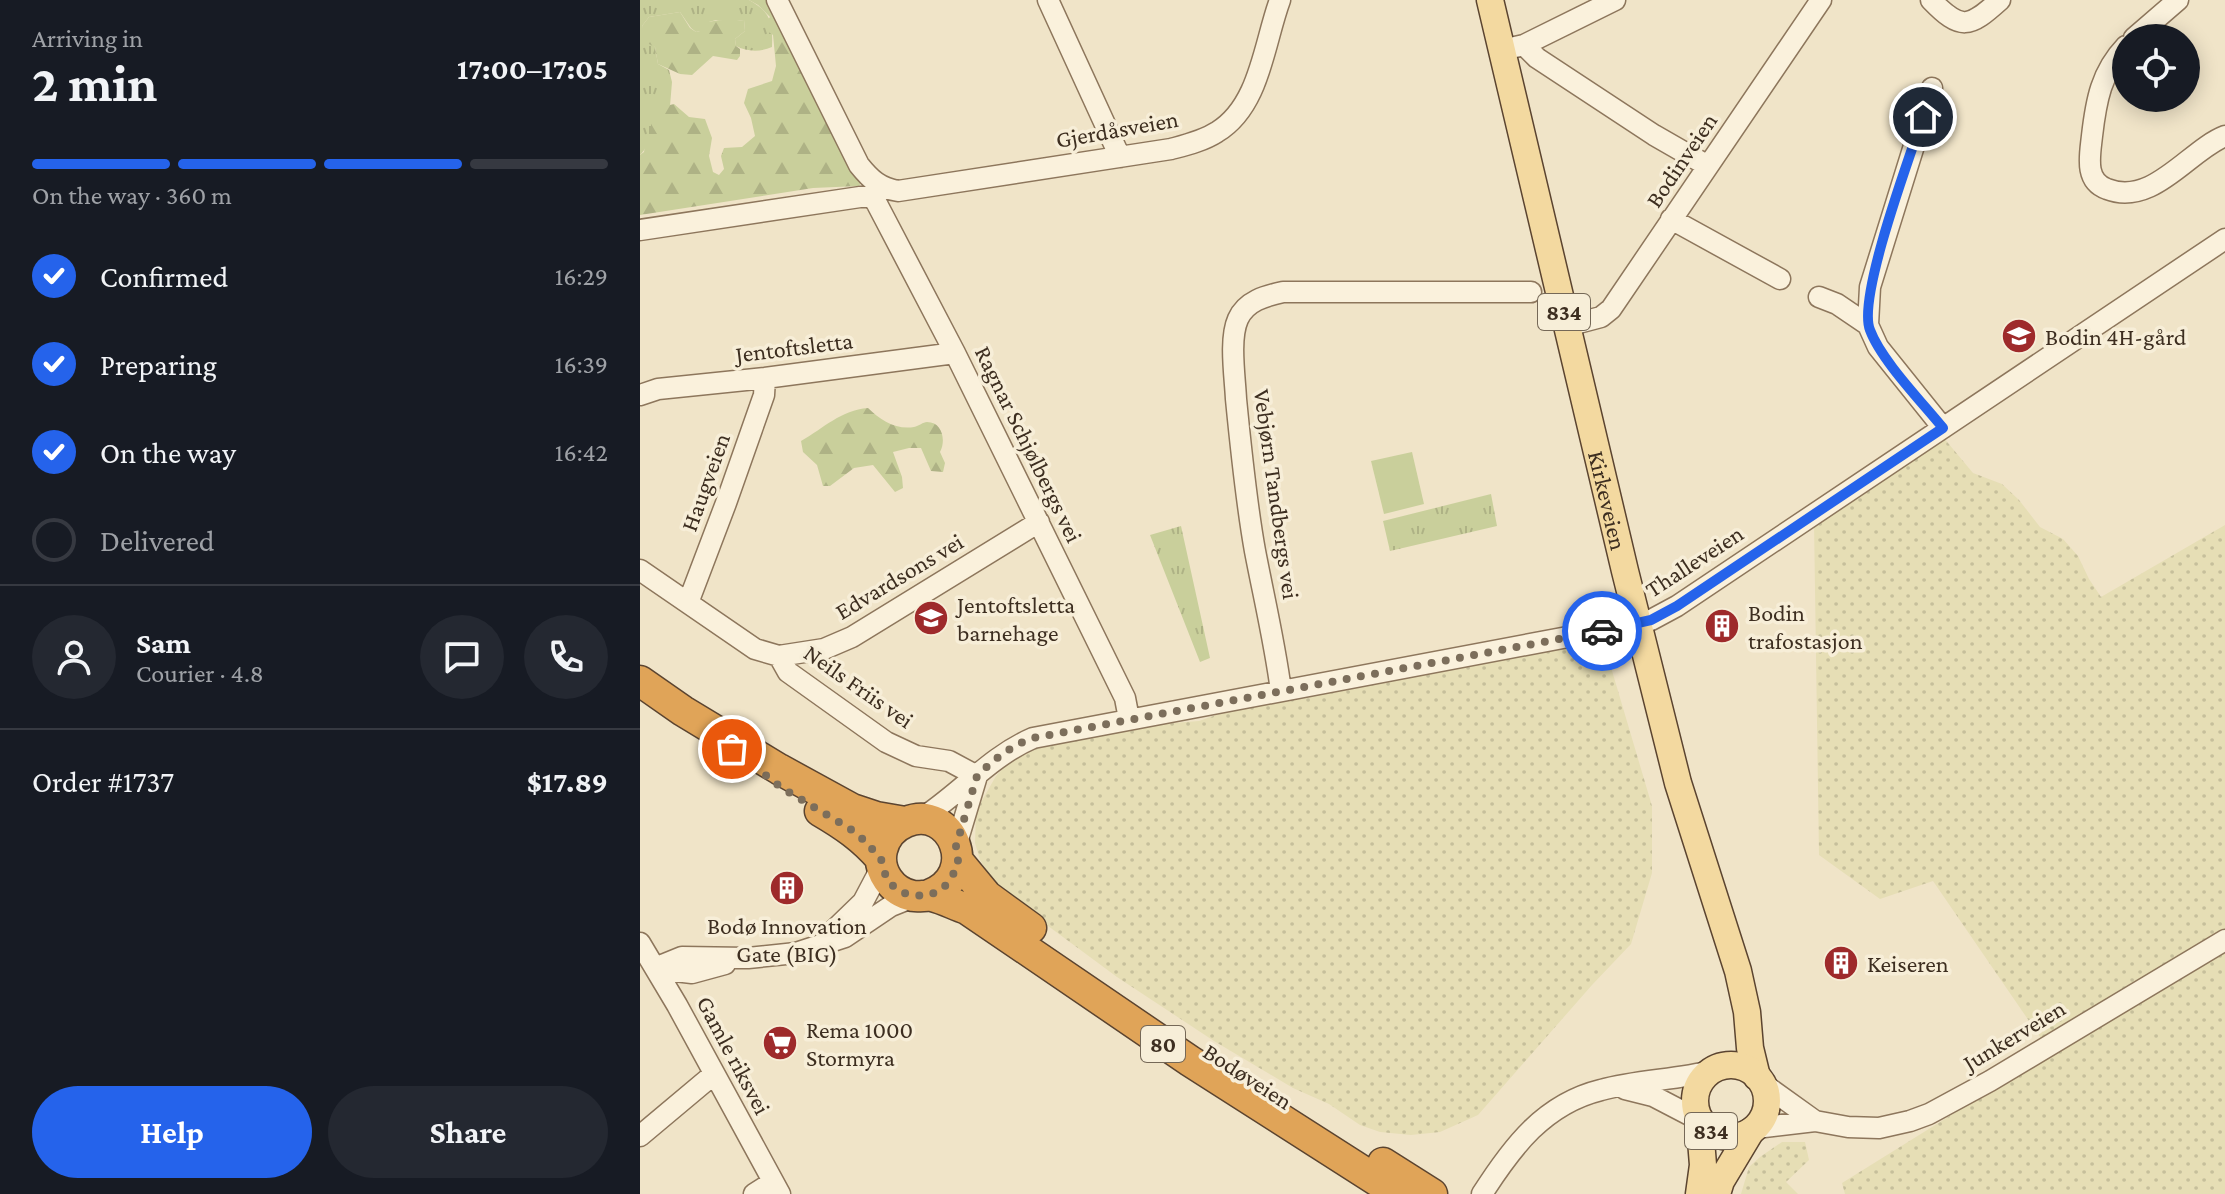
<!DOCTYPE html>
<html lang="en">
<head>
<meta charset="utf-8">
<style>
  body { margin:0; font-family:"Crimson Pro",serif; background:#242831; color:#f1f3f6; height:100vh; display:flex; flex-direction:column; font-size:30px; white-space:nowrap }
  * { box-sizing:border-box; margin:0 }
  p { font-size:26px; color:#9ea1a6 }
  .icon { flex:none; width:44px; height:44px; fill:none; stroke:currentColor; stroke-width:2; stroke-linecap:round; stroke-linejoin:round }
  .map { position:relative; flex:1; overflow:hidden }
  .sheet { display:flex; flex-direction:column; background:#171b24; width:640px }
  .sheet>* { flex:none }
  .fabs { position:absolute; left:1472px; top:24px; display:grid; gap:16px }
  .fabs a { display:grid; place-items:center; width:88px; height:88px; border-radius:50%; background:#171b24; box-shadow:0 4px 20px #0003; font-size:40px }
  .pin { position:absolute; display:grid; place-items:center; width:68px; height:68px; color:#fff; margin:-34px; border:4px solid #fff; border-radius:50%; box-shadow:0 2px 8px #0007 }
  .courier { position:absolute; display:grid; place-items:center; width:80px; height:80px; margin:-40px; border:6px solid #2563eb; border-radius:50%; background:#fff; color:#222; box-shadow:0 2px 10px #0007 }
  .summary em { font-style:normal; font-weight:700 }
  .summary div { display:flex; flex-direction:column-reverse }
  .summary { display:flex; align-items:center; justify-content:space-between; height:136px; padding:0 32px }
  h1 { font-size:52px; font-weight:700; line-height:60px }
  .bar { display:grid; grid-template-columns:repeat(4,1fr); gap:12px 8px; align-content:center; height:96px; padding:0 32px }
  .bar i { height:10px; border-radius:6px; background:#363941 }
  .bar .current { background:#2563eb }
  .bar p { grid-column:span 4 }
  .line { display:flex; align-items:center; gap:20px; padding:0 32px; border-top:2px solid #363941 }
  .line div { flex:1 }
  .round { display:grid; place-items:center; flex:none; width:84px; height:84px; border-radius:42px; background:#242831 }
  ol { padding:0 32px; list-style:none }
  li { display:flex; align-items:center; gap:24px; height:88px }
  li p { margin-inline-start:auto }
  li .icon { padding:8px; border-radius:50%; background:#2563eb; color:#fff; stroke-width:4 }
  li:last-child { color:#9ea1a6 }
  li i { width:44px; height:44px; border:4px solid #363941; border-radius:50% }
  .action { display:flex; gap:16px; margin-top:auto; padding:16px 32px }
  .action a { flex:1; height:92px; border-radius:48px; background:#2563eb; color:#fff; font-size:32px; font-weight:700; line-height:92px; text-align:center }
  .action a+a { background:#242831; color:#f1f3f6 }
  main { display:flex; flex:1; min-height:0 }
  .map>svg:first-child { display:block }
  .farmland { fill:url(#farmland-dots) }
  .grass { fill:url(#grass-tufts) }
  .forest { fill:url(#forest-firs) }
  .pitch { fill:#c9cf9b }
  .lines { fill:none; stroke-linecap:round; stroke-linejoin:round }
  .minor-casing { stroke:#8d765c; stroke-width:23 }
  .major-casing { stroke:#5b4430; stroke-width:29 }
  .highway-casing { stroke:#5b4430; stroke-width:33 }
  .minor { stroke:#faf1dc; stroke-width:20 }
  .major { stroke:#f3d9a0; stroke-width:26 }
  .highway { stroke:#e0a458; stroke-width:30 }
  .done { stroke:#7c6e5b; stroke-width:8; stroke-dasharray:0 14.4 }
  .route { stroke:#2563eb; stroke-width:10 }
  .labels { text-anchor:middle; dominant-baseline:central; stroke-width:7; stroke-linejoin:round; paint-order:stroke }
  .shield { fill:#f7eed8; stroke:#756857; stroke-width:2 }
  .shield-label { font-size:22px; font-weight:bold; fill:#3d2e20 }
  .street-label { font-size:24px; fill:#3d2e20; stroke:#f7eed8 }
  .poi-label { font-size:24px; fill:#3d2e20; stroke:#f7eed8; text-anchor:start }
</style>
</head>
<body>
<main>
<section class="sheet">
<div class="summary"><div><h1>2 min</h1><p>Arriving in</p></div><em>17:00–17:05</em></div>
<div class="bar"><i class="current"></i><i class="current"></i><i class="current"></i><i></i><p>On the way · 360 m</p></div>
<ol>
<li><svg class="icon" aria-label="check" viewBox="0 0 24 24"><path d="M5 12l5 5 9-10"/></svg>Confirmed<p>16:29</p></li>
<li><svg class="icon" aria-label="check" viewBox="0 0 24 24"><path d="M5 12l5 5 9-10"/></svg>Preparing<p>16:39</p></li>
<li><svg class="icon" aria-label="check" viewBox="0 0 24 24"><path d="M5 12l5 5 9-10"/></svg>On the way<p>16:42</p></li>
<li><i></i>Delivered</li>
</ol>
<div class="line" style="height:144px"><a class="round"><svg class="icon" aria-label="person" viewBox="0 0 24 24"><circle cx="12" cy="8" r="4"/><path d="M4 21q1-7 8-7t8 7"/></svg></a><div><b>Sam</b><p>Courier · 4.8</p></div><a class="round"><svg class="icon" aria-label="chat" viewBox="0 0 24 24"><path d="M4 5h16v11H9l-5 4z"/></svg></a><a class="round"><svg class="icon" aria-label="phone" viewBox="0 0 24 24"><path d="M5 4h4l2 5-3 2q2 4 5 5l2-3 5 2v4C11 20 4 13 5 4z"/></svg></a></div>
<div class="line" style="height:104px"><div>Order #1737</div><b>$17.89</b></div>
<div class="action"><a>Help</a><a>Share</a></div>
</section>
<div class="map">
<svg width="1585" height="1194" viewBox="0 0 1585 1194">
  <defs>
    <pattern id="farmland-dots" width="8" height="8" patternUnits="userSpaceOnUse" patternTransform="scale(2)"><rect width="8" height="8" fill="#e6deb5"/><path d="M2 2h.1M6 6h.1" fill="none" stroke="#c6bf9b" stroke-width="1.8" stroke-linecap="round"/></pattern>
    <pattern id="grass-tufts" width="24" height="20" patternUnits="userSpaceOnUse" patternTransform="scale(2)"><rect width="24" height="20" fill="#c9cf9b"/><path d="M3 7l-1-3M5 7V3M7 7l1-3M15 17l-1-3M17 17v-4M19 17l1-3" fill="none" stroke="#aeb285"/></pattern>
    <pattern id="forest-firs" width="22" height="20" patternUnits="userSpaceOnUse" patternTransform="scale(2)"><rect width="22" height="20" fill="#c9cf9b"/><path d="M5 1l3.5 6h-7zM16 11l3.5 6h-7z" fill="#aeb285"/></pattern>
  </defs>
  <rect width="100%" height="100%" fill="#f0e4c8"/>
  <!-- farmland -->
  <path class="farmland" d="M 1303,437 L 1333,473 L 1362,484 L 1379,500 L 1400,527 L 1423,539 L 1438,556 L 1449,579 L 1461,597 L 1585,525 L 1585,1194 L 1205,1194 L 1202,1183 L 1411,1053 L 1293,881 L 1240,899 L 1179,855 L 1174,523 Z
    M 958,641 L 965,647 L 1012,806 L 1012,873 L 991,944 L 952,985 L 838,1115 L 800,1132 L 771,1135 L 740,1132 L 720,1125 L 689,1104 L 653,1088 L 574,1041 L 477,977 L 358,889 L 340,860 L 335,843 L 336,811 L 356,776 L 368,763 L 383,752 L 449,735 L 496,726 L 559,721 L 593,709 Z
    M 1142,1142 L 1165,1142 L 1169,1160 L 1146,1182 L 1158,1194 L 1101,1194 L 1109,1167 L 1120,1157 Z"/>
  <!-- grass -->
  <path class="grass" d="M 0,0 L 109,0 C 131,12 133,23 132,47 C 121,52 107,52 96,46 L 95,39 L 105,31 L 104,20 L 89,22 L 76,20 L 69,22 L 60,31 L 56,32 L 51,28 L 40,12 L 9,17 L 2,26 L 15,47 L 18,64 L 29,70 L 32,82 L 30,106 L 26,106 C 20,119 8,148 0,155 Z
    M 851,494 L 857,526 L 750,551 L 743,521 Z
    M 541,526 L 570,658 L 560,662 L 510,535 Z"/>
  <!-- forest -->
  <path class="forest" d="M 109,0 L 130,0 L 222,181 L 219,186 L 173,188 L 0,215 L 0,155 L 4,152 L 6,138 L 11,134 L 11,117 L 21,105 L 26,106 L 34,104 L 49,117 L 65,119 L 72,138 L 69,156 L 73,172 L 79,175 L 84,169 L 81,156 L 84,148 L 102,147 L 115,136 L 111,118 L 104,103 L 108,89 L 132,81 L 136,66 L 133,35 L 127,31 L 125,23 L 130,17 L 118,5 Z
    M 40,12 L 50,28 L 56,32 L 60,31 L 60,20 L 65,19 L 69,22 C 81,18 91,22 104,20 L 105,31 L 95,39 L 96,46 L 100,49 L 100,56 L 97,60 L 73,56 L 52,75 L 40,74 L 18,64 L 15,47 L 7,43 L 2,26 L 9,17 Z
    M 228,408 C 240,420 256,430 274,427 C 279,426 283,422 287,422 C 303,422 306,441 300,452 L 305,463 L 303,472 L 291,471 L 281,448 L 269,448 L 253,452 L 262,477 L 263,488 L 255,492 L 233,465 L 214,468 L 190,486 L 183,486 L 177,465 L 163,452 L 161,441 C 184,428 201,410 228,408 Z"/>
  <!-- pitch -->
  <path class="pitch" d="M 772,452 L 784,504 L 744,514 L 731,461 Z"/>
  <g class="lines">
    <!-- minor casing -->
    <g class="minor-casing">
      <path id="minor" d="M 137,0 L 219,165 C 231,180 240,188 258,191 L 531,149 C 546,145 563,141 577,132 C 620,106 624,43 640,0
        M 408,0 L 480,157
        M 1291,0 C 1321,31 1329,28 1360,0
        M 1494,38 L 1538,0
        M 884,45 L 897,58 L 1014,135 L 1068,166
        M 1486,46 C 1461,72 1456,101 1452,136 C 1450,155 1444,181 1467,189 C 1513,207 1549,150 1585,136
        M 875,47 L 884,45 L 975,0
        M 1292,88 L 1230,287 L 1228,325 L 1238,347 L 1303,428
        M 1031,219 L 1140,279
        M 0,230 L 220,197 L 231,197 L 236,202 L 315,353 L 485,698 L 489,719
        M 1179,297 L 1197,304 L 1228,325
        M 927,326 L 961,317 L 971,309 L 1181,0
        M 0,395 L 18,389 L 125,378 L 315,353
        M 0,570 L 115,649 L 139,656 L 148,672 L 246,742 L 276,756 L 309,761 L 337,776
        M 48,603 L 86,503 L 124,395 L 125,378
        M 139,656 L 184,649 L 212,637 L 399,522
        M 641,691 C 635,644 624,598 615,551 C 606,501 601,450 596,399 C 595,377 589,339 598,319 C 606,301 625,296 643,292 L 891,292
        M 279,820 C 319,795 349,757 393,738 L 965,630 L 1011,620 L 1037,606 L 1585,239
        M 316,846 L 337,776
        M 192,932 L 223,902 L 242,866
        M 0,943 L 37,1005 L 140,1194
        M 15,968 L 42,957 L 108,958 L 156,953 L 205,937 L 251,906 L 276,896
        M 18,969 L 52,973 L 85,964
        M 1122,1083 L 1175,1121
        M 985,1089 L 1013,1096 L 1061,1121
        M 1116,1128 L 1175,1121 L 1208,1127 L 1239,1128 L 1270,1121 L 1289,1114 L 1350,1081 L 1585,940
        M 0,1136 L 74,1074
        M 114,1194 L 133,1182
        M 842,1194 C 872,1147 904,1104 961,1090 C 997,1080 1035,1080 1072,1071"/>
    </g>
    <!-- major casing -->
    <g class="major-casing">
      <g id="major">
        <path id="s1" d="M 850,0 L 985,571 L 1038,783 L 1098,971 L 1107,1012 L 1110,1048 L 1117,1077"/>
        <circle cx="1091" cy="1101" r="36"/>
        <path d="M 1059,1194 L 1063,1165 L 1061,1140 L 1062,1122"/>
        <path d="M 1077,1194 L 1081,1181 L 1111,1131"/>
      </g>
    </g>
    <!-- highway casing -->
    <g class="highway-casing">
      <path id="highway" d="M 0,681 L 43,711 L 139,769 L 212,809 L 236,817 L 265,822
        M 180,811 C 204,825 223,838 241,859
        M 318,861 L 347,896 L 391,928
        M 289,895 C 342,875 312,803 266,822 C 254,827 245,837 242,850 C 237,871 252,892 273,896 C 280,897 286,895 292,896 C 304,899 315,905 327,909 L 550,1061 L 758,1194
        M 743,1163 L 792,1194"/>
    </g>
    <!-- minor -->
    <use href="#minor" class="minor"/>
    <!-- major -->
    <use href="#major" class="major"/>
    <!-- highway -->
    <use href="#highway" class="highway"/>
  </g>
  <g class="lines">
    <!-- done -->
    <path class="done" d="M 92,749 L 142,788 L 209,828 L 225,841 L 241,859 L 246,877 L 254,887 L 264,893 L 282,896 L 298,892 L 305,886 L 316,870 L 318,861 L 316,846 L 337,776 L 353,761 L 376,745 L 393,738 L 962,631"/>
    <!-- route -->
    <path class="route" d="M 962,631 L 1011,620 L 1037,606 L 1303,428 C 1282,402 1241,360 1230,330 C 1217,298 1270,156 1283,117"/>
  </g>
  <!-- icons -->
  <defs>
    <g id="school-disc" transform="scale(1.8)"><circle r="9.5" fill="#9e2a2b" stroke="#f7eed8"/><path d="M0-5L7-2L0 1L-7-2ZM-4 1L0 2.5L4 1V4Q0 6-4 4Z" fill="#fff"/></g>
    <g id="building-disc" transform="scale(1.8)"><circle r="9.5" fill="#9e2a2b" stroke="#f7eed8"/><path d="M-4-6H4V6H1V3H-1V6H-4ZM-2.5-4.3h1.7v1.8h-1.7ZM.8-4.3h1.7v1.8H.8ZM-2.5-1h1.7V.8h-1.7ZM.8-1h1.7V.8H.8Z" fill="#fff"/></g>
    <g id="supermarket-disc" transform="scale(1.8)"><circle r="9.5" fill="#9e2a2b" stroke="#f7eed8"/><path d="M-6-5.5h2.5l.6 2H6L4.5 2H-2.5L-4.4-4H-6ZM-1.5 3.2a1.3 1.3 0 1 0 .1 0ZM3 3.2a1.3 1.3 0 1 0 .1 0Z" fill="#fff"/></g>
  </defs>
  <g fill-rule="evenodd">
    <use href="#school-disc" x="1379" y="336"/>
    <use href="#school-disc" x="291" y="618"/>
    <use href="#building-disc" x="1082" y="626"/>
    <use href="#building-disc" x="147" y="888"/>
    <use href="#building-disc" x="1201" y="963"/>
    <use href="#supermarket-disc" x="140" y="1043"/>
  </g>
  <g class="labels">
    <!-- shield labels -->
    <g class="shield">
      <rect x="898" y="294" width="52" height="36" rx="6"/>
      <rect x="501" y="1026" width="44" height="36" rx="6"/>
      <rect x="1045" y="1113" width="52" height="36" rx="6"/>
    </g>
    <g class="shield-label">
      <text x="924" y="312">834</text>
      <text x="523" y="1044">80</text>
      <text x="1071" y="1131">834</text>
    </g>
    <!-- street labels -->
    <g class="street-label">
      <text transform="translate(477 129) rotate(-10)">Gjerdåsveien</text>
      <text transform="translate(1041 160) rotate(-56)">Bodinveien</text>
      <text transform="translate(154 347) rotate(-7)">Jentoftsletta</text>
      <text transform="translate(389 444) rotate(64)">Ragnar Schjølbergs vei</text>
      <text transform="translate(65 482) rotate(-70)">Haugveien</text>
      <text transform="translate(637 494) rotate(82)">Vebjørn Tandbergs vei</text>
      <text stroke="none"><textPath href="#s1" startOffset="514">Kirkeveien</textPath></text>
      <text transform="translate(1054 561) rotate(-33)">Thalleveien</text>
      <text transform="translate(259 576) rotate(-31)">Edvardsons vei</text>
      <text transform="translate(219 686) rotate(35)">Neils Friis vei</text>
      <text transform="translate(1374 1035) rotate(-31)">Junkerveien</text>
      <text transform="translate(94 1055) rotate(62)">Gamle riksvei</text>
      <text transform="translate(608 1076) rotate(33)">Bodøveien</text>
    </g>
    <!-- poi labels -->
    <g class="poi-label">
      <text x="1405" y="336">Bodin 4H-gård</text>
      <text x="317" y="604">Jentoftsletta<tspan x="317" dy="28">barnehage</tspan></text>
      <text x="1108" y="612">Bodin<tspan x="1108" dy="28">trafostasjon</tspan></text>
      <text x="147" y="925" text-anchor="middle">Bodø Innovation<tspan x="147" dy="28">Gate (BIG)</tspan></text>
      <text x="1227" y="963">Keiseren</text>
      <text x="166" y="1029">Rema 1000<tspan x="166" dy="28">Stormyra</tspan></text>
    </g>
  </g>
</svg>
<div class="fabs">
<a><svg class="icon" aria-label="locate" viewBox="0 0 24 24"><circle cx="12" cy="12" r="6"/><path d="M12 2v4M12 18v4M2 12h4M18 12h4"/></svg></a>
</div>
<div class="pin" style="left:92px;top:749px;background:#ea580c"><svg class="icon" aria-label="bag" viewBox="0 0 24 24"><path d="M5 8h14l-1 12H6zM9 8a3 3 0 0 1 6 0"/></svg></div>
<div class="pin" style="left:1283px;top:117px;background:#1f2937"><svg class="icon" aria-label="home" viewBox="0 0 24 24"><path d="M3 11l9-7 9 7M6 9v11h12V9"/></svg></div>
<div class="courier" style="left:962px;top:631px"><svg class="icon" aria-label="car" viewBox="0 0 24 24"><path d="M5 17H2v-5l4-1 3-4h7l3 4 3 1v5h-3M9 17h6M6 11h13"/><circle cx="7" cy="17" r="2"/><circle cx="17" cy="17" r="2"/></svg></div>
</div>
</main>
</body>
</html>
